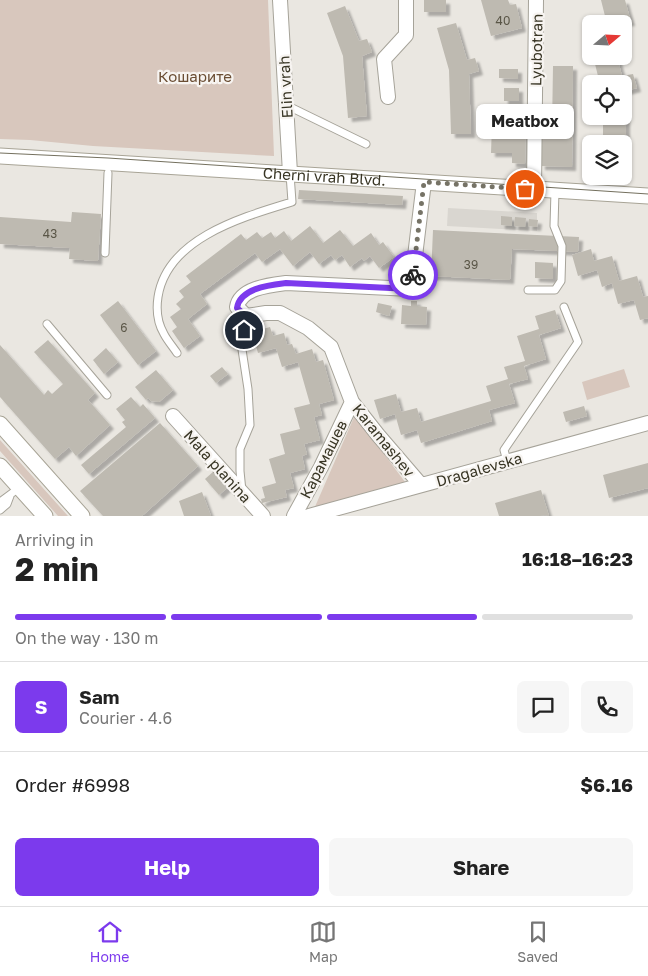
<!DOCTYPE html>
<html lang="en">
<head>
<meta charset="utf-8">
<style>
  body { margin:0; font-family:"Golos Text",sans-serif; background:#f6f6f6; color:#222; height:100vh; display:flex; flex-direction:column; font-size:19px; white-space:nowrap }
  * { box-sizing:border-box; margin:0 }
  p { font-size:16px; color:#767676 }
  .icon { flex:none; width:28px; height:28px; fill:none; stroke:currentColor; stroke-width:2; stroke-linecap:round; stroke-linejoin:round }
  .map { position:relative; height:516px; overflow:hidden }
  .details { display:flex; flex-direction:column; background:#fff; flex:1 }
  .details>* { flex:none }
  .needle { width:32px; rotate:71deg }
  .buttons { position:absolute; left:582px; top:15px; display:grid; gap:10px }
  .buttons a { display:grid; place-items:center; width:50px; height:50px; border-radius:8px; background:#fff; box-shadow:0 1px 4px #0004; font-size:25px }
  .pin { position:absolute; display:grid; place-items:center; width:42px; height:42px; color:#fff; margin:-21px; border:2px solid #fff; border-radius:50%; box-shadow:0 1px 5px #0007 }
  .courier { position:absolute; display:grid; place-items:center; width:50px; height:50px; margin:-25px; border:4px solid #7c3aed; border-radius:50%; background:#fff; color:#222; box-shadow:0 1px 6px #0007 }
  .bubble { position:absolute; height:35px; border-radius:8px; background:#fff; box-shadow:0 1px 4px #0004; font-size:16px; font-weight:700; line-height:35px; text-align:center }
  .headline em { font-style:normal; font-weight:700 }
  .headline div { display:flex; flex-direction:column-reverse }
  .headline { display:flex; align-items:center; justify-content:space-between; height:85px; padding:0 15px }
  h1 { font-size:32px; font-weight:700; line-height:38px }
  .bar { display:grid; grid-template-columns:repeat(4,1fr); gap:8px 5px; align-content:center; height:60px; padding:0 15px }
  .bar i { height:6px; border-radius:4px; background:#e0e0e0 }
  .bar .current { background:#7c3aed }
  .bar p { grid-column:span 4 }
  .line { display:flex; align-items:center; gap:12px; padding:0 15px; border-top:1px solid #e0e0e0 }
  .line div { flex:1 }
  .round { display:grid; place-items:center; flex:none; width:52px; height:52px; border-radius:8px; background:#f6f6f6 }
  .action { display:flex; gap:10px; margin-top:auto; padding:10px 15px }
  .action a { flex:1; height:58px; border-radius:8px; background:#7c3aed; color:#fff; font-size:20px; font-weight:700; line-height:58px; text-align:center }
  .action a+a { background:#f6f6f6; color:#222 }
  .tabs { display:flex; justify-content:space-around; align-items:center; height:70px; border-top:1px solid #e0e0e0; background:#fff; font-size:14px; color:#767676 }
  .tabs a { display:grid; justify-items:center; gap:2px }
  .tabs .current { color:#7c3aed }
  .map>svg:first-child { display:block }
  .built { fill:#d9d6d0 }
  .green { fill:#d8c7bd }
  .building { fill:#bebab1; filter:url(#shadow) }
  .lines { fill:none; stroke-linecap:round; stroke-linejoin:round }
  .service-casing { stroke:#a6a399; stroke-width:9 }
  .minor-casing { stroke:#a6a399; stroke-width:16 }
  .secondary-casing { stroke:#a8a496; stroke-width:17 }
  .service { stroke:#fff; stroke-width:7 }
  .minor { stroke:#fff; stroke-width:14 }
  .secondary { stroke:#fff; stroke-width:15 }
  .tram { stroke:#74705e; stroke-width:1 }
  .done { stroke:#767366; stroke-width:5; stroke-dasharray:0 9 }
  .route { stroke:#7c3aed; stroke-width:6 }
  .labels { text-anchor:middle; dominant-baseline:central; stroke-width:4.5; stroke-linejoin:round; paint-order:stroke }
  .number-label { font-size:12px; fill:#5a5647 }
  .street-label { font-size:15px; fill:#383524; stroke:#f7f4f1 }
  .park-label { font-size:15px; fill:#6a4d33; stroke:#f7f4f1 }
</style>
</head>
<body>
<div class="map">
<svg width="648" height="516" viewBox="0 0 648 516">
  <defs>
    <filter id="shadow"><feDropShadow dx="4" dy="4" stdDeviation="1" flood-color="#0004"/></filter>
  </defs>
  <rect width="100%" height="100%" fill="#eae7e1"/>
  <!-- built -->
  <path class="built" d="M 448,208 L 537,213 L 537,231 L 447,226 Z"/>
  <!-- green -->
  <path class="green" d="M 0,0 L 268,0 L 274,156 L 93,146 L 30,140 L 0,139 Z
    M 624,369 L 630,387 L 587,400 L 582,382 Z
    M 355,415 L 408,486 L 314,509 Z
    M 0,440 L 68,516 L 58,516 L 0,451 Z"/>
  <!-- building -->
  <path class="building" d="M 424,0 L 446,0 L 446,12 L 424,12 Z
    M 481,0 L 508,0 L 510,5 L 516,4 L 522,28 L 491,36 Z
    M 601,0 L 625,0 L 631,22 L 607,24 Z
    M 345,6 L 359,41 L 367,39 L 372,52 L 362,56 L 367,116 L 348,118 L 343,56 L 327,13 Z
    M 456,23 L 467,60 L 475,58 L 479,71 L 469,74 L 471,134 L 451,134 L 449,70 L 437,28 Z
    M 593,56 L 617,56 L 622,76 L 633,74 L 637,88 L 626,91 L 626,151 L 624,151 L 624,144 L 603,144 L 603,116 L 624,116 L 624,84 L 600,84 Z
    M 553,66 L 573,66 L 572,167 L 541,166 L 541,127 L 552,127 Z
    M 499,69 L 518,69 L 518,79 L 499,78 Z
    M 504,88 L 519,88 L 519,101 L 504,101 Z
    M 492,124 L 526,125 L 525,164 L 512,163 L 512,153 L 491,153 Z
    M 299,190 L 403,196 L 402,205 L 298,199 Z
    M 72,212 L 101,214 L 98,261 L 69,259 L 70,248 L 0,244 L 0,217 L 71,222 Z
    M 501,216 L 512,217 L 512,226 L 501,225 Z
    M 515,217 L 526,218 L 525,227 L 514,226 Z
    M 529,219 L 538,220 L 537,227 L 528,226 Z
    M 310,226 L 323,243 L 340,230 L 353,246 L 371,233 L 379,245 L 383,242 L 394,257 L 379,268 L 370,256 L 364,261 L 362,258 L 350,267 L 342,255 L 335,260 L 331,255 L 319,264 L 310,252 L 293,266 L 280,249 L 262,262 L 255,253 L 200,294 L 207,304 L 188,319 L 200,336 L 184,348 L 172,331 L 177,327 L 170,317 L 181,309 L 176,304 L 184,297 L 179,291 L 191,282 L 186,276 L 241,234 L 246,240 L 257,232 L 262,238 L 271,232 L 275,238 L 284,231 L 291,241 Z
    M 433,230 L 579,237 L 578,252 L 512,249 L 510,280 L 431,276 Z
    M 591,249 L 594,261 L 612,256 L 619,281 L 637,276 L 643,297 L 648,296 L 648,318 L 640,320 L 634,300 L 618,304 L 612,283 L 602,287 L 597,270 L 578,276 L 572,255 Z
    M 535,262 L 553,263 L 553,279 L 535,278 Z
    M 118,301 L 156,351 L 138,365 L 100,315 Z
    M 411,301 L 417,301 L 417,306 L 427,307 L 426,325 L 401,324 L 402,305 L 411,306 Z
    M 378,303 L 392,306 L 389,316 L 376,312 Z
    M 555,310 L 561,328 L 539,335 L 546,359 L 524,366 L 528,379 L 509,384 L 515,403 L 489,410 L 492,421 L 421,443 L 417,430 L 401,435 L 395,414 L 380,419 L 374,400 L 396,394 L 401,412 L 417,408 L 421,422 L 491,401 L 486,386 L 508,379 L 504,367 L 525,361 L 517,336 L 539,329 L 535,316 Z
    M 270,327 L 273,336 L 284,333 L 287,345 L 292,344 L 296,354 L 312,349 L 316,362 L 323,360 L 334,400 L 319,404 L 322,415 L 314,417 L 320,440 L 304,444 L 307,454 L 302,456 L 305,469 L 290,473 L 294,488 L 285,490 L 287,497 L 262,503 L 261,499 L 265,498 L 262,487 L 276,483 L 269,459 L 285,454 L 280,434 L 300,429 L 294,408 L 310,404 L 298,362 L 282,367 L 276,348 L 258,353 L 252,332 Z
    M 48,340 L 95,393 L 88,400 L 110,425 L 76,456 L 69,447 L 55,459 L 0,397 L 0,345 L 44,395 L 48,390 L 52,394 L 63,384 L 34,352 Z
    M 106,348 L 118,362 L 104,374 L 93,360 Z
    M 222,367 L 228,374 L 216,383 L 210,376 Z
    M 156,370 L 173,390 L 159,402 L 151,401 L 148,398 L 146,400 L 135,387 Z
    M 131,397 L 140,407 L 143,404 L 155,418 L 89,474 L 81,465 L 126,427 L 122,422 L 125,420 L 116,409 Z
    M 584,406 L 587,416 L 566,422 L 563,412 Z
    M 160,423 L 198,466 L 142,516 L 103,516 L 80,491 Z
    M 648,463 L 648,488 L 609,498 L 603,475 Z
    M 214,471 L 228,487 L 219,495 L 205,479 Z
    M 541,490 L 549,516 L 545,515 L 540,516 L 499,516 L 495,503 Z
    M 202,492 L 211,516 L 184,516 L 179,501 Z"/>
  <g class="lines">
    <!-- service casing -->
    <g class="service-casing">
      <path id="service" d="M 286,105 L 366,144
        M 105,253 L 108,173
        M 528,290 L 555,290 L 561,281 L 562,246 L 554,226 L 555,191
        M 47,324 L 107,395
        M 177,353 C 173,347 167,340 164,334 C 157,322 156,310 158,297 C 167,238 243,217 292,202 L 290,174
        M 507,461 L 504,450 L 578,342 L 564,307
        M 242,491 L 240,471 L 240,449 L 250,425 L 248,389 L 241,343 L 246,316
        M 0,502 L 19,488
        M 0,510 L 7,504 L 10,496"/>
    </g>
    <!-- minor casing -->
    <g class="minor-casing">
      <path id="minor" d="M 280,0 L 290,173
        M 388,97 L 384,59 L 406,35 L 406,0
        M 534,190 L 536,0
        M 173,416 L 263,516
        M 421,485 L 378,435 L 352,402 L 331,347 L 308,328 L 280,313 L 266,313 L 246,316 L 237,307 C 240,288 270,285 286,283 L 411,289 L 424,182
        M 294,516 L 321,467 L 352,402
        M 309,516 L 648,423"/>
    </g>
    <!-- secondary casing -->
    <g class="secondary-casing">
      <g id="secondary">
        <path id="s1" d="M 0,156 L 648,196"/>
        <path d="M 0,424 L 82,516"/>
        <path d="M 0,466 L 45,516"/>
      </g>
    </g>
    <!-- service -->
    <use href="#service" class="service"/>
    <!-- minor -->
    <use href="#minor" class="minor"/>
    <!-- secondary -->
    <use href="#secondary" class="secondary"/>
    <!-- tram -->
    <path class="tram" d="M 0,153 L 108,158 L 648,194"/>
  </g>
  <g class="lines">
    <!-- done -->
    <path class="done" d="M 413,275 L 424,182 L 525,189"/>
    <!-- route -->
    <path class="route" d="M 244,330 L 246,316 L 237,308 C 240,288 270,285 286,283 L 411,289 L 413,275"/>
  </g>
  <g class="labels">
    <!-- number labels -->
    <g class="number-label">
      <text x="503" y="20">40</text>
      <text x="50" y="233">43</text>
      <text x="471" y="264">39</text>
      <text x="124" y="327">6</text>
    </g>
    <!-- street labels -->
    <g class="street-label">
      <text transform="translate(536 50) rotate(-89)">Lyubotran</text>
      <text transform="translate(285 87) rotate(-93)">Elin vrah</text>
      <text stroke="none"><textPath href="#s1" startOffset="325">Cherni vrah Blvd.</textPath></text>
      <text transform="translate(384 440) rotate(51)">Karamashev</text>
      <text transform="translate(323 459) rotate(-63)">Карамашев</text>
      <text transform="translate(218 466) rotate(48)">Mala planina</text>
      <text transform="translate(479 469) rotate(-16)">Dragalevska</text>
    </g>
    <!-- park labels -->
    <g class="park-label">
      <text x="195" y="76">Кошарите</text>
    </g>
  </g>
</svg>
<div class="buttons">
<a><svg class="needle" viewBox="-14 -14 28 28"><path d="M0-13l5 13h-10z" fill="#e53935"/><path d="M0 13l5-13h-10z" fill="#767676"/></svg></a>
<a><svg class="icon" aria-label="locate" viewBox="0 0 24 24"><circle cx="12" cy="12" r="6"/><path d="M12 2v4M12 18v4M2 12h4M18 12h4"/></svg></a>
<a><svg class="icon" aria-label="layers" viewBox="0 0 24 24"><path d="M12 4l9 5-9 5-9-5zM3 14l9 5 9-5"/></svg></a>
</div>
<div class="pin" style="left:525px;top:189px;background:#ea580c"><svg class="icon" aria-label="bag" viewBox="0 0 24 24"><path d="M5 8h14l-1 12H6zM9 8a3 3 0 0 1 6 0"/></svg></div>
<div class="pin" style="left:244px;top:330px;background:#1f2937"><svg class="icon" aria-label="home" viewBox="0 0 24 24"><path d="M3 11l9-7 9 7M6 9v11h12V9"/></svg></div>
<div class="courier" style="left:413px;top:275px"><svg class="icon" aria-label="bike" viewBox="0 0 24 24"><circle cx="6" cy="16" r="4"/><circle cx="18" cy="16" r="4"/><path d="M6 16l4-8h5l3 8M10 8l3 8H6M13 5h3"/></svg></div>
<div class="bubble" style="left:476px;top:104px;width:98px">Meatbox</div>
</div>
<section class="details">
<div class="headline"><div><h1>2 min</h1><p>Arriving in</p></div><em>16:18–16:23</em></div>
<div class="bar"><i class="current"></i><i class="current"></i><i class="current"></i><i></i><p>On the way · 130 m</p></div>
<div class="line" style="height:90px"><b class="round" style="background:#7c3aed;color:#fff">S</b><div><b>Sam</b><p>Courier · 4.6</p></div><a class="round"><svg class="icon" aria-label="chat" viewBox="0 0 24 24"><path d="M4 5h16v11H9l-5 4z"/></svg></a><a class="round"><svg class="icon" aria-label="phone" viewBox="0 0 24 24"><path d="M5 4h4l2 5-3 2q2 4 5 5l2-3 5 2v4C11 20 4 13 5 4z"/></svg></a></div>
<div class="line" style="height:65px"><div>Order #6998</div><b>$6.16</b></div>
<div class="action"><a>Help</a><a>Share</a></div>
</section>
<nav class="tabs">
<a class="current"><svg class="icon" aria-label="home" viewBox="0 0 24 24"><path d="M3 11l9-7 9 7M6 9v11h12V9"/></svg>Home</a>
<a><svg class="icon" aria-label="map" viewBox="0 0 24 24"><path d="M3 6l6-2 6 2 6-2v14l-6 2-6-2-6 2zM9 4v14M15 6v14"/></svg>Map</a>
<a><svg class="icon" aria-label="saved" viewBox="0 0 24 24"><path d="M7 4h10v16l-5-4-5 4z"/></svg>Saved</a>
</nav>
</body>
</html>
